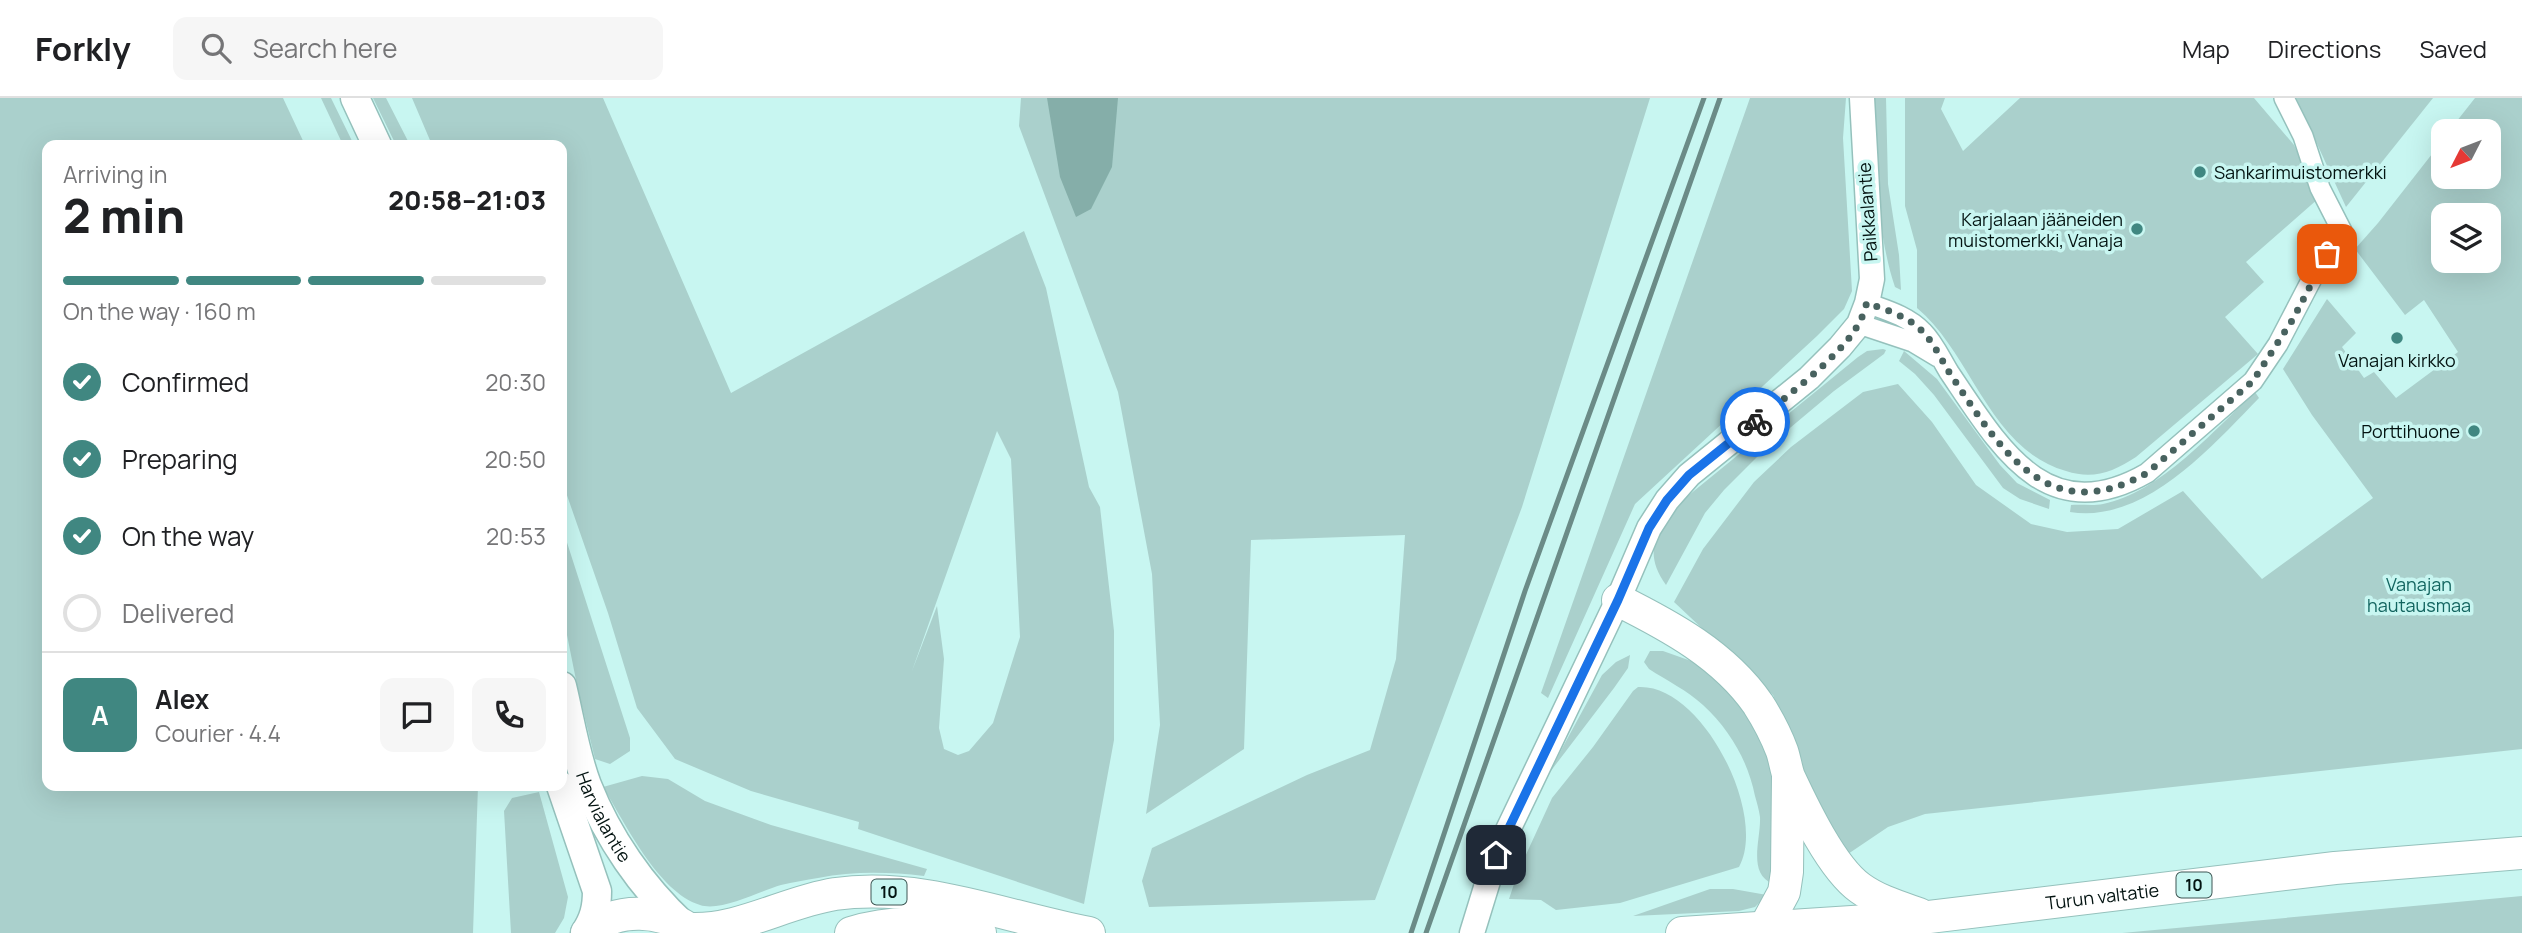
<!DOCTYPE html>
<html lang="en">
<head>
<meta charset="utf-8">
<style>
  body { margin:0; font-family:Manrope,sans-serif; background:#f6f6f6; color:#202124; height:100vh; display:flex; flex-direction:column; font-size:26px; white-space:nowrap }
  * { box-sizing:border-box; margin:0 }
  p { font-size:23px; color:#757577 }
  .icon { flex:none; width:38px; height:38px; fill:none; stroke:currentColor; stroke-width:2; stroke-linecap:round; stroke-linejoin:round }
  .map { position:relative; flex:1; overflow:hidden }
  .details { position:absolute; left:42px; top:42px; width:525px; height:651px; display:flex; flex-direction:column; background:#fff; border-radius:14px; box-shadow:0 7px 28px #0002 }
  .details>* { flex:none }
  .needle { width:46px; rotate:228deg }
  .buttons { position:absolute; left:2431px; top:21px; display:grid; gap:14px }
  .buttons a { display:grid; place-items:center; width:70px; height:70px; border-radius:14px; background:#fff; box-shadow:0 7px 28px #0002; font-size:35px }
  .pin { position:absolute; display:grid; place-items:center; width:60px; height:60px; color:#fff; margin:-30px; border-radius:14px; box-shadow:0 4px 10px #0006 }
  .courier { position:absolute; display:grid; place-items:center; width:70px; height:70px; margin:-35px; border:5px solid #1a73e8; border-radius:50%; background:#fff; color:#222; box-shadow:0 2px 9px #0007 }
  .headline em { font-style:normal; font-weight:800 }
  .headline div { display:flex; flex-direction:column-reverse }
  .headline { display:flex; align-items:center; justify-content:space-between; height:119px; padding:0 21px }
  h1 { font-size:46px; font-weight:800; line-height:52px }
  .bar { display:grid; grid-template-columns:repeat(4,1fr); gap:10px 7px; align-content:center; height:84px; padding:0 21px }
  .bar i { height:9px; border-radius:5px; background:#e0e0e0 }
  .bar .active { background:#408781 }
  .bar p { grid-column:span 4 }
  .line { display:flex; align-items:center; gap:18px; padding:0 21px; border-top:2px solid #e0e0e0 }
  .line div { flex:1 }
  .round { display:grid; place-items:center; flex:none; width:74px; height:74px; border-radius:14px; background:#f6f6f6 }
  ol { padding:0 21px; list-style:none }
  li { display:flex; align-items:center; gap:21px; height:77px }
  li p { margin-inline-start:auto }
  li .icon { padding:7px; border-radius:50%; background:#408781; color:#fff; stroke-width:4 }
  li:last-child { color:#757577 }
  li i { width:38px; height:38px; border:4px solid #e0e0e0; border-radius:50% }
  header { display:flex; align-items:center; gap:42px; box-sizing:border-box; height:98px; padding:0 35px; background:#fff; border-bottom:2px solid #e0e0e0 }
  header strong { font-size:33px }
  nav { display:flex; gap:38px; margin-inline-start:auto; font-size:24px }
  .search { width:490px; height:63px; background:#f6f6f6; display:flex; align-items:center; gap:18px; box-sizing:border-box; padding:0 24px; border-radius:14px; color:#757577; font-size:26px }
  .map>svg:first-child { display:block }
  .green { fill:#aad0cc; fill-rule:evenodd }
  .water { fill:#85aea9 }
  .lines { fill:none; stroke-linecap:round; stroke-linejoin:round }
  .minor-casing { stroke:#95c1bc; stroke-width:22 }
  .tertiary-casing { stroke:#95c1bc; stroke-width:27 }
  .secondary-casing { stroke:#95c1bc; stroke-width:31 }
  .trunk-casing { stroke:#95c1bc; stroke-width:34 }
  .minor { stroke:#fff; stroke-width:19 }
  .tertiary { stroke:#fff; stroke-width:24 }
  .secondary { stroke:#fff; stroke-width:28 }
  .trunk { stroke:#fff; stroke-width:32 }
  .rail { stroke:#6b8b87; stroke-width:5 }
  .done { stroke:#48625f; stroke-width:7; stroke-dasharray:0 12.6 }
  .route { stroke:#1a73e8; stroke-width:9 }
  .poi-dot { fill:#408781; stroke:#c8f6f1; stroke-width:2.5 }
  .labels { text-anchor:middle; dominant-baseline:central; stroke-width:7; stroke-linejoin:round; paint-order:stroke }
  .shield { fill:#c8f6f1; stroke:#3e5754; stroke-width:2 }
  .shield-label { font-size:16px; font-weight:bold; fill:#031311 }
  .poi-label { font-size:18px; fill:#031311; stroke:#c8f6f1; text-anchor:end }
  .street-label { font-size:18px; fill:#031311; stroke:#c8f6f1 }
  .park-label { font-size:18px; fill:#12645f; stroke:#c8f6f1 }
</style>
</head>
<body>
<header>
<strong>Forkly</strong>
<div class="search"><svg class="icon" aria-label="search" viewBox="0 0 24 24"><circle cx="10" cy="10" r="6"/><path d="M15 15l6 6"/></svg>Search here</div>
<nav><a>Map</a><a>Directions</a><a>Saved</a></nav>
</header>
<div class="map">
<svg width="2522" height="835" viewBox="0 0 2522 835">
  <rect width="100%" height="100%" fill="#c8f6f1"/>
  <!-- green -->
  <path class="green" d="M 0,0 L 283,0 L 305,47 L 47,47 L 47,688 L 478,688 L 473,835 L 0,835 Z
    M 321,0 L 331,0 L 354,47 L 343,47 Z
    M 373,0 L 386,0 L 410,47 L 396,47 Z
    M 412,0 L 603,0 L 731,295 L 1024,133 L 1046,190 L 1089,389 L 1100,409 L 1114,533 L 1114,642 L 1084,806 L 858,731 L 859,724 L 751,693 L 675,661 L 637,610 L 608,515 L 562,383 L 562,47 L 432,47 ZM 997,333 L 1011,361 L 1020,539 L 993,625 L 969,653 L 958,657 L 944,651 L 939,630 L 944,561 L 937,508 L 912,573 Z
    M 1021,0 L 1650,0 L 1522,409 L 1375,802 L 1149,809 L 1142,783 L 1152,750 L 1307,677 L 1370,652 L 1396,561 L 1405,437 L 1251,442 L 1244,651 L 1146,716 L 1160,627 L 1152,476 L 1118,294 L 1019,28 Z
    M 1750,0 L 1846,0 L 1843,40 L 1852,193 L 1844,211 L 1817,238 L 1635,406 L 1548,600 L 1541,595 Z
    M 1873,0 L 1886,0 L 1888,86 L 1899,157 L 1901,192 L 1895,189 C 1876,134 1876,59 1873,0 Z
    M 1905,0 L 1945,0 L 1941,11 L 1963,53 L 2020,0 L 2254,0 L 2294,47 L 2319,100 L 2246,164 L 2264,184 L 2225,219 L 2258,256 L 2136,359 C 2113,374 2093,382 2066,373 C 1989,351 1973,257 1917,210 L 1917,152 L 1905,108 Z
    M 2296,0 L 2433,0 L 2346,109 Z
    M 2475,0 L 2522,0 L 2522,651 L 1925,716 L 1888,729 L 1845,758 L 1817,711 L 1773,597 L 1674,504 L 1703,451 L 1754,384 L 1791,349 L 1863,294 L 1898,286 L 1932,324 L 1976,387 L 2031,426 L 2067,434 L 2118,431 L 2183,393 L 2262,481 L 2373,400 L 2312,317 L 2283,271 L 2327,201 L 2356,235 L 2342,249 L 2364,280 L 2374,274 L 2396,300 L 2458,254 L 2424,202 L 2405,217 L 2355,151 L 2378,125 L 2443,42 L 2443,79 L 2488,79 L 2488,33 L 2449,33 ZM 2443,117 L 2488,117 L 2488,163 L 2443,163 Z
    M 1883,251 L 1886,252 L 1884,256 L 1834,293 L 1766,350 L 1724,392 L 1705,415 L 1666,487 C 1643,455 1655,434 1678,406 L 1858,259 L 1867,253 Z
    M 1904,253 L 1937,281 L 2000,367 L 2017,385 L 2050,402 L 2049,411 L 2020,401 L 2003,390 L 1934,297 L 1915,276 L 1899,263 Z
    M 2255,294 L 2259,300 C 2212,348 2145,426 2070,414 L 2071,407 C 2081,406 2093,408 2103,406 C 2160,395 2214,332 2255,294 Z
    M 562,429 L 630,640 L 630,653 L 610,666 L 595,661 L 578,592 L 562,512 Z
    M 1650,553 L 1663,553 L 1694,564 L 1717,580 L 1754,623 L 1772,666 L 1773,786 C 1747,775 1761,742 1760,719 C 1759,712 1757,705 1755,698 C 1748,663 1730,632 1703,607 C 1688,593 1666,582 1649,571 L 1644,564 Z
    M 1630,557 L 1628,570 L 1614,590 L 1547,678 L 1602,577 L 1616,564 Z
    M 1638,589 C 1702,585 1768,717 1739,769 L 1620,805 L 1556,812 L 1541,802 L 1509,801 L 1518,774 L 1552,700 L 1593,649 L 1633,593 Z
    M 642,678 L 668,681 L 705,703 L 771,727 L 927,771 L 924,778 C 888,774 854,773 818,780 C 806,782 793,784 781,787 C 760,793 721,814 700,807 C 658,794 625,725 603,689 Z
    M 539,694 L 568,799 L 564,820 L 555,835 L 511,835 L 504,713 L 512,700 Z
    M 1710,791 L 1733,791 L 1767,797 L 1755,809 L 1739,813 L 1633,818 Z
    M 2522,798 L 2522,835 L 2122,835 Z"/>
  <!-- water -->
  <path class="water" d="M 1047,0 L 1118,0 L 1112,69 L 1091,111 L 1076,119 L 1060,79 Z"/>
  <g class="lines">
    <!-- minor casing -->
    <g class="minor-casing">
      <path id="minor" d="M 1867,205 C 1886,212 1908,218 1923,234 C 1934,245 1941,261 1949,274 C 1999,348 2046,433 2147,375 L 2253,283 L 2278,246 L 2316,173 L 2342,133 L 2320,90 L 2303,38 L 2284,0
        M 1859,226 L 1913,244 L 1938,259"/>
    </g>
    <!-- tertiary casing -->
    <g class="tertiary-casing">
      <path id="tertiary" d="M 1472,835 L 1496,757 L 1618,502 L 1649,430 L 1667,402 L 1689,377 L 1809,280 L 1840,249 L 1859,226 L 1867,205 L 1872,181 L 1862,0"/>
    </g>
    <!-- secondary casing -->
    <g class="secondary-casing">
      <g id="secondary">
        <path d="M 355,0 L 377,47"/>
        <path id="s1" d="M 562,588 C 570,621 575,656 587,687 C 608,740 642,789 683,827"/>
        <path d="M 561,688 L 597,793 C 597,810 594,821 585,835"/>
      </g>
    </g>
    <!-- trunk casing -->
    <g class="trunk-casing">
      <g id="trunk">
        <path d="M 1618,502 C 1670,528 1724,557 1758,606 C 1767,620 1776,637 1782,653 C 1785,662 1786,671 1789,679 C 1804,711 1832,770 1860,790 C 1878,803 1899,809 1919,816"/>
        <path d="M 690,831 C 740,833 785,804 835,796 C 923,784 1004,819 1089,835"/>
        <path d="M 1764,831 L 1784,794 L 1787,774 L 1788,679"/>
        <path d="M 587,835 C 616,808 663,811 695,835"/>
        <path d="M 851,835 C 895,821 936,825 980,835"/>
        <path id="s2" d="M 1682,835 L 1929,819 L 2335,770 L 2522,755"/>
      </g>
    </g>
    <!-- minor -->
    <use href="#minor" class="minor"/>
    <!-- tertiary -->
    <use href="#tertiary" class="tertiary"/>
    <!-- secondary -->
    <use href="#secondary" class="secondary"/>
    <!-- trunk -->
    <use href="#trunk" class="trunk"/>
    <!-- rail -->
    <path class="rail" d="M 1411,835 L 1525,493 L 1704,0
      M 1426,835 L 1720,0"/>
  </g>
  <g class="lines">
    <!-- done -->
    <path class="done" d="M 1755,324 C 1785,299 1841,259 1859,225 C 1863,219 1864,211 1867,205 C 1886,212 1908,218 1923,234 C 1934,245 1941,261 1949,274 C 1999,349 2046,432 2147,375 L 2253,283 L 2293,221 L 2327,156"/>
    <!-- route -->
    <path class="route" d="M 1496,757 L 1618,502 L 1649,430 L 1667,402 L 1689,377 L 1755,324"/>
  </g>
  <!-- markers -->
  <g class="poi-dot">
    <circle cx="2200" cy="74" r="7"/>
    <circle cx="2137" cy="131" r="7"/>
    <circle cx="2397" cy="240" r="7"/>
    <circle cx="2474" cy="333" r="7"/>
  </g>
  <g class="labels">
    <!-- shield labels -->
    <g class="shield">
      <rect x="2176.5" y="774.5" width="35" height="25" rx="5"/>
      <rect x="871.5" y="781.5" width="35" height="25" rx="5"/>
    </g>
    <g class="shield-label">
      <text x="2194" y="787">10</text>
      <text x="889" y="794">10</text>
    </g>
    <!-- poi labels -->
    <g class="poi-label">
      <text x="2214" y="74" text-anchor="start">Sankarimuistomerkki</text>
      <text x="2123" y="121">Karjalaan jääneiden<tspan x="2123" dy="21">muistomerkki, Vanaja</tspan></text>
      <text x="2397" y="262" text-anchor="middle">Vanajan kirkko</text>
      <text x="2460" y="333">Porttihuone</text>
    </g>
    <!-- street labels -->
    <g class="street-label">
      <text transform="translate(1867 114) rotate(-94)">Paikkalantie</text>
      <text stroke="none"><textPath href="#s1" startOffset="138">Harvialantie</textPath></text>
      <text stroke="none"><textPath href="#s2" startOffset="422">Turun valtatie</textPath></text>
    </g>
    <!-- park labels -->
    <g class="park-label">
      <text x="2419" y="486">Vanajan<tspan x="2419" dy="21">hautausmaa</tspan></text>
    </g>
  </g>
</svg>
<div class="buttons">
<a><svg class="needle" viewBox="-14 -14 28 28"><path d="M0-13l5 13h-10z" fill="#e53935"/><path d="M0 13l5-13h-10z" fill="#757577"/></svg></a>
<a><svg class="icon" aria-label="layers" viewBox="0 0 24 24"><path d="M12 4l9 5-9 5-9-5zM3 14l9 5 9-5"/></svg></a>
</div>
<div class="pin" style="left:2327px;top:156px;background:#ea580c"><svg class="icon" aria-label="bag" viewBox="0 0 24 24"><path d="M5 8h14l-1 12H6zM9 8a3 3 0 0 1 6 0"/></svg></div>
<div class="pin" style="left:1496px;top:757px;background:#1f2937"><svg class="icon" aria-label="home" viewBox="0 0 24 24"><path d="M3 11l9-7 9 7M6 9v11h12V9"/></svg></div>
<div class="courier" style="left:1755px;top:324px"><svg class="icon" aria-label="bike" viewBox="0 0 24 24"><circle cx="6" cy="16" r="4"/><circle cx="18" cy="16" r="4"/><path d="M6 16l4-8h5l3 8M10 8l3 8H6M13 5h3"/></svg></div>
<section class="details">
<div class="headline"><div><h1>2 min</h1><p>Arriving in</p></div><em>20:58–21:03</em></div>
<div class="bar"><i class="active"></i><i class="active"></i><i class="active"></i><i></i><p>On the way · 160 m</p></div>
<ol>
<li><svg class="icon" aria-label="check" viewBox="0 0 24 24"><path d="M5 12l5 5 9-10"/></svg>Confirmed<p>20:30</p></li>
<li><svg class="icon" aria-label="check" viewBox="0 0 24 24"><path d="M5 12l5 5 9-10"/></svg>Preparing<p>20:50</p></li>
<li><svg class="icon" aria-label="check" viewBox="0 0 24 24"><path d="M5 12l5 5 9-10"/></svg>On the way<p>20:53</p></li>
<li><i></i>Delivered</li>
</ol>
<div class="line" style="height:126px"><b class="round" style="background:#408781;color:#fff">A</b><div><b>Alex</b><p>Courier · 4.4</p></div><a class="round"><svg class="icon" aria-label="chat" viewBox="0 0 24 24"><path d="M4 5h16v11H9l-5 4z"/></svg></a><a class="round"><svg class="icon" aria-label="phone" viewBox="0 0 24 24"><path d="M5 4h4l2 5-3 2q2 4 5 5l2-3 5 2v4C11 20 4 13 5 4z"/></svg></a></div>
</section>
</div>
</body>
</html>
